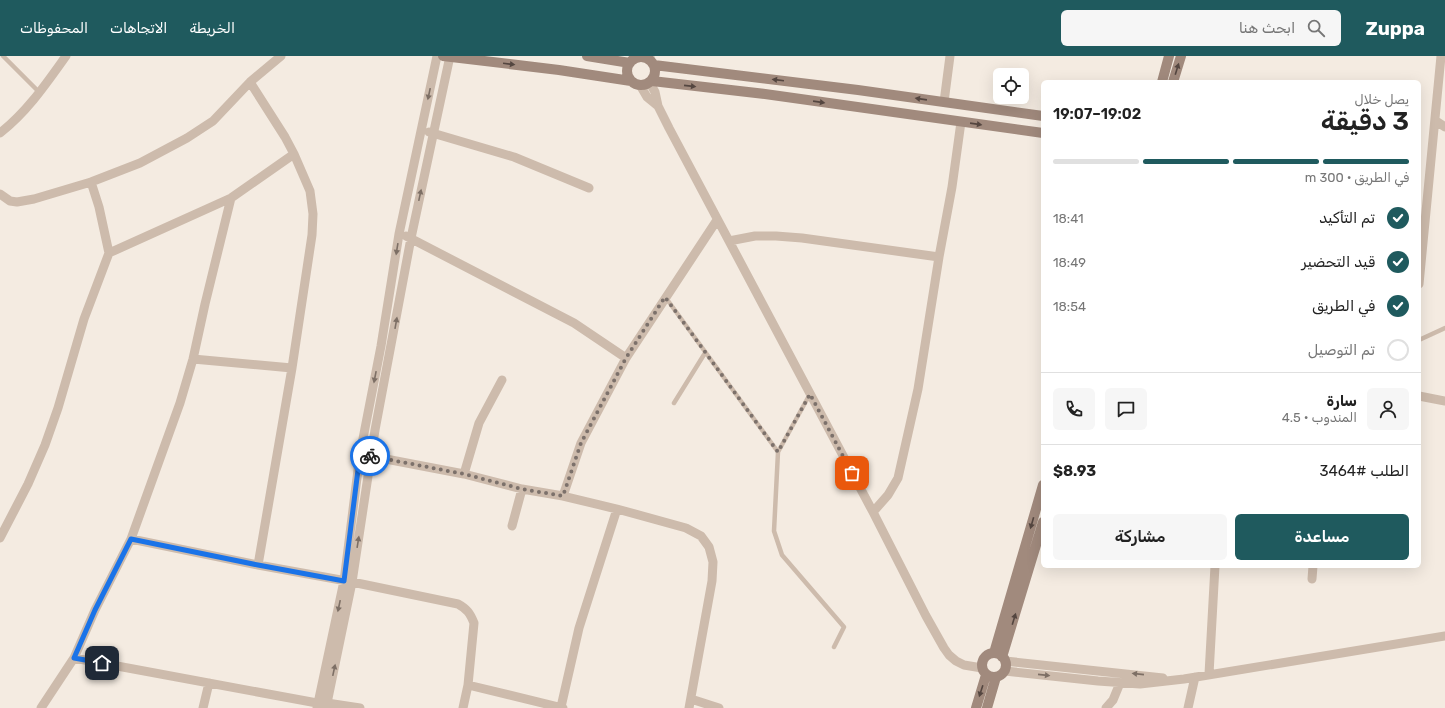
<!DOCTYPE html>
<html lang="ar">
<head>
<meta charset="utf-8">
<style>
  body { margin:0; font-family:Rubik,Cairo,sans-serif; background:#f6f6f6; color:#222; direction:rtl; height:100vh; display:flex; flex-direction:column; font-size:15px; white-space:nowrap }
  * { box-sizing:border-box; margin:0 }
  p { font-size:13px; color:#767676 }
  .icon { flex:none; width:22px; height:22px; fill:none; stroke:currentColor; stroke-width:2; stroke-linecap:round; stroke-linejoin:round }
  .map { position:relative; flex:1; overflow:hidden; direction:ltr }
  .details { position:absolute; left:1041px; top:24px; width:380px; height:488px; display:flex; flex-direction:column; background:#fff; border-radius:6px; box-shadow:0 4px 16px #0002; direction:rtl }
  .details>* { flex:none }
  .controls { position:absolute; left:993px; top:12px; display:grid; gap:8px }
  .controls a { display:grid; place-items:center; width:36px; height:36px; border-radius:6px; background:#fff; box-shadow:0 4px 16px #0002; font-size:20px }
  .pin { position:absolute; display:grid; place-items:center; width:34px; height:34px; color:#fff; margin:-17px; border-radius:8px; box-shadow:0 2px 6px #0006 }
  .courier { position:absolute; display:grid; place-items:center; width:40px; height:40px; margin:-20px; border:3px solid #1a73e8; border-radius:50%; background:#fff; color:#222; box-shadow:0 1px 5px #0007 }
  .overview em { font-style:normal; font-weight:600 }
  .overview div { display:flex; flex-direction:column-reverse }
  .overview { display:flex; align-items:center; justify-content:space-between; height:68px; padding:0 12px }
  h1 { font-size:26px; font-weight:600; line-height:30px }
  .bar { display:grid; grid-template-columns:repeat(4,1fr); gap:6px 4px; align-content:center; height:48px; padding:0 12px }
  .bar i { height:5px; border-radius:3px; background:#e0e0e0 }
  .bar .on { background:#1f5a5e }
  .bar p { grid-column:span 4 }
  .line { display:flex; align-items:center; gap:10px; padding:0 12px; border-top:1px solid #e0e0e0 }
  .line div { flex:1 }
  .round { display:grid; place-items:center; flex:none; width:42px; height:42px; border-radius:6px; background:#f6f6f6 }
  ol { padding:0 12px; list-style:none }
  li { display:flex; align-items:center; gap:12px; height:44px }
  li p { margin-inline-start:auto }
  li .icon { padding:4px; border-radius:50%; background:#1f5a5e; color:#fff; stroke-width:4 }
  li:last-child { color:#767676 }
  li i { width:22px; height:22px; border:2px solid #e0e0e0; border-radius:50% }
  .primary-button { display:flex; gap:8px; margin-top:auto; padding:8px 12px }
  .primary-button a { flex:1; height:46px; border-radius:6px; background:#1f5a5e; color:#fff; font-size:16px; font-weight:600; line-height:46px; text-align:center }
  .primary-button a+a { background:#f6f6f6; color:#222 }
  header { display:flex; align-items:center; gap:24px; box-sizing:border-box; height:56px; padding:0 20px; background:#1f5a5e; color:#fff }
  header strong { font-size:19px }
  nav { display:flex; gap:22px; margin-inline-start:auto; font-size:14px }
  .search { width:280px; height:36px; background:#f6f6f6; display:flex; align-items:center; gap:10px; box-sizing:border-box; padding:0 14px; border-radius:6px; color:#767676; font-size:15px }
  .map>svg:first-child { display:block }
  .lines { fill:none; stroke-linecap:round; stroke-linejoin:round }
  .lane { stroke:#cdbbac; stroke-width:4.5 }
  .street { stroke:#cdbbac; stroke-width:9 }
  .secondary { stroke:#a18a7d; stroke-width:10 }
  .oneway { fill:#544640 }
  .oneway2 { fill:#7d6f65 }
  .done { stroke:#7c716b; stroke-width:4; stroke-dasharray:0 7.2 }
  .route { stroke:#1a73e8; stroke-width:5 }
</style>
</head>
<body>
<header>
<strong>Zuppa</strong>
<div class="search"><svg class="icon" aria-label="search" viewBox="0 0 24 24"><circle cx="10" cy="10" r="6"/><path d="M15 15l6 6"/></svg>ابحث هنا</div>
<nav><a>الخريطة</a><a>الاتجاهات</a><a>المحفوظات</a></nav>
</header>
<div class="map">
<svg width="1445" height="652" viewBox="0 0 1445 652">
  <rect width="100%" height="100%" fill="#f4ebe1"/>
  <g class="lines">
    <!-- lane -->
    <path class="lane" d="M 3,0 L 40,37
      M 666,242 L 778,396
      M 1419,284 L 1445,272
      M 810,338 L 778,396 L 774,475 L 782,499 L 844,571 L 834,591
      M 674,347 L 705,297"/>
    <!-- street -->
    <path class="street" d="M 635,3 L 635,0
      M 650,4 L 650,0
      M 250,26 L 285,81 L 294,98 L 310,135 L 313,158 L 312,179 L 292,312 L 258,509
      M 650,27 L 655,36 L 658,50 L 669,72 L 873,456 L 926,560 L 944,592 L 949,599 L 956,605 L 964,609 L 982,612
      M 640,29 L 647,41 L 658,50
      M 944,46 L 950,0
      M 1436,65 L 1445,71
      M 429,76 L 514,101 L 589,132
      M 0,77 C 27,56 46,28 66,0
      M 0,138 L 10,145 L 17,146 L 34,143 L 91,126 L 140,107 L 187,82 L 213,65 L 250,26 L 281,0
      M 406,180 L 574,267 L 626,302
      M 729,185 L 755,180 L 776,180 L 802,182 L 939,201
      M 109,197 L 231,142 L 294,98
      M 1419,228 L 1441,0
      M 193,303 L 292,312
      M 1419,340 L 1445,345
      M 365,399 L 464,418 L 522,433 L 563,440 L 617,453 L 686,472 L 701,480 L 709,491 L 713,506 L 712,525 L 689,652
      M 464,418 L 479,367 L 502,324
      M 563,440 L 581,387 L 626,302 L 717,164
      M 873,456 L 888,439 L 898,422 L 918,333 L 939,201 L 952,131 L 961,66
      M 512,470 L 522,433
      M 0,482 L 28,428 L 45,389 L 58,352 L 84,263 L 109,197 L 99,151 L 91,126
      M 131,483 L 258,509 L 352,526 L 458,548 C 467,553 470,557 474,567 L 468,629 L 463,652
      M 1312,523 L 1313,510
      M 74,602 L 317,647 L 327,647 L 360,652
      M 1005,605 L 1163,622
      M 1005,615 L 1098,625 L 1140,628 L 1184,623 L 1445,580
      M 1209,618 L 1215,510
      M 468,629 L 563,652
      M 691,643 L 719,652
      M 561,651 L 579,572 L 617,453
      M 41,652 L 74,602 L 95,554 L 131,483 L 180,347 L 193,303 L 205,248 L 231,142
      M 203,652 L 209,627
      M 317,652 L 344,525 L 360,398 L 381,290 L 399,178 L 437,0
      M 326,652 L 352,526 L 375,374 L 411,182 L 450,0
      M 1106,652 L 1113,644 L 1120,627
      M 1188,652 L 1195,621"/>
    <!-- secondary -->
    <path class="secondary" d="M 443,0 L 559,14 L 631,25
      M 587,0 L 630,7
      M627 15a14 14 0 1 1 28 0a14 14 0 1 1-28 0Z
      M 654,9 L 858,34 L 1043,60
      M 652,25 L 765,38 L 1043,77
      M 1162,26 L 1169,0
      M 1173,26 L 1181,0
      M982 609a12 12 0 1 1 24 0a12 12 0 1 1-24 0Z
      M 994,597 L 1043,429
      M 1002,601 L 1043,466
      M 976,652 L 986,619
      M 987,652 L 996,621"/>
  </g>
  <!-- one-way arrows -->
  <defs><path id="oneway-solid" d="M-6-.8H1V-3.2L6.5 0L1 3.2V.8H-6Z"/></defs>
  <g class="oneway">
    <use href="#oneway-solid" transform="translate(509 8) rotate(7)"/>
    <use href="#oneway-solid" transform="translate(1177 13) rotate(-73)"/>
    <use href="#oneway-solid" transform="translate(778 24) rotate(-173)"/>
    <use href="#oneway-solid" transform="translate(690 30) rotate(6)"/>
    <use href="#oneway-solid" transform="translate(921 43) rotate(-172)"/>
    <use href="#oneway-solid" transform="translate(819 46) rotate(8)"/>
    <use href="#oneway-solid" transform="translate(976 68) rotate(8)"/>
    <use href="#oneway-solid" transform="translate(1032 467) rotate(106)"/>
    <use href="#oneway-solid" transform="translate(1014 563) rotate(-73)"/>
    <use href="#oneway-solid" transform="translate(981 635) rotate(108)"/>
  </g>
  <g class="oneway2">
    <use href="#oneway-solid" transform="translate(429 38) rotate(102)"/>
    <use href="#oneway-solid" transform="translate(420 139) rotate(-78)"/>
    <use href="#oneway-solid" transform="translate(397 193) rotate(99)"/>
    <use href="#oneway-solid" transform="translate(396 267) rotate(-80)"/>
    <use href="#oneway-solid" transform="translate(375 321) rotate(101)"/>
    <use href="#oneway-solid" transform="translate(358 486) rotate(-81)"/>
    <use href="#oneway-solid" transform="translate(339 550) rotate(102)"/>
    <use href="#oneway-solid" transform="translate(334 614) rotate(-78)"/>
    <use href="#oneway-solid" transform="translate(1138 618) rotate(-174)"/>
    <use href="#oneway-solid" transform="translate(1044 619) rotate(6)"/>
  </g>
  <g class="lines">
    <!-- done -->
    <path class="done" d="M 370,400 L 464,418 L 522,433 L 563,440 L 581,387 L 626,302 L 665,241 L 778,396 L 810,338 L 852,417"/>
    <!-- route -->
    <path class="route" d="M 102,607 L 74,602 L 95,554 L 131,483 L 258,509 L 344,525 L 360,398 L 370,400"/>
  </g>
</svg>
<div class="controls">
<a><svg class="icon" aria-label="locate" viewBox="0 0 24 24"><circle cx="12" cy="12" r="6"/><path d="M12 2v4M12 18v4M2 12h4M18 12h4"/></svg></a>
</div>
<div class="pin" style="left:852px;top:417px;background:#ea580c"><svg class="icon" aria-label="bag" viewBox="0 0 24 24"><path d="M5 8h14l-1 12H6zM9 8a3 3 0 0 1 6 0"/></svg></div>
<div class="pin" style="left:102px;top:607px;background:#1f2937"><svg class="icon" aria-label="home" viewBox="0 0 24 24"><path d="M3 11l9-7 9 7M6 9v11h12V9"/></svg></div>
<div class="courier" style="left:370px;top:400px"><svg class="icon" aria-label="bike" viewBox="0 0 24 24"><circle cx="6" cy="16" r="4"/><circle cx="18" cy="16" r="4"/><path d="M6 16l4-8h5l3 8M10 8l3 8H6M13 5h3"/></svg></div>
<section class="details">
<div class="overview"><div><h1>3 دقيقة</h1><p>يصل خلال</p></div><em>19:02–19:07</em></div>
<div class="bar"><i class="on"></i><i class="on"></i><i class="on"></i><i></i><p>في الطريق · 300 m</p></div>
<ol>
<li><svg class="icon" aria-label="check" viewBox="0 0 24 24"><path d="M5 12l5 5 9-10"/></svg>تم التأكيد<p>18:41</p></li>
<li><svg class="icon" aria-label="check" viewBox="0 0 24 24"><path d="M5 12l5 5 9-10"/></svg>قيد التحضير<p>18:49</p></li>
<li><svg class="icon" aria-label="check" viewBox="0 0 24 24"><path d="M5 12l5 5 9-10"/></svg>في الطريق<p>18:54</p></li>
<li><i></i>تم التوصيل</li>
</ol>
<div class="line" style="height:72px"><a class="round"><svg class="icon" aria-label="person" viewBox="0 0 24 24"><circle cx="12" cy="8" r="4"/><path d="M4 21q1-7 8-7t8 7"/></svg></a><div><b>سارة</b><p>المندوب · 4.5</p></div><a class="round"><svg class="icon" aria-label="chat" viewBox="0 0 24 24"><path d="M4 5h16v11H9l-5 4z"/></svg></a><a class="round"><svg class="icon" aria-label="phone" viewBox="0 0 24 24"><path d="M5 4h4l2 5-3 2q2 4 5 5l2-3 5 2v4C11 20 4 13 5 4z"/></svg></a></div>
<div class="line" style="height:52px"><div>الطلب #3464</div><b>$8.93</b></div>
<div class="primary-button"><a>مساعدة</a><a>مشاركة</a></div>
</section>
</div>
</body>
</html>
